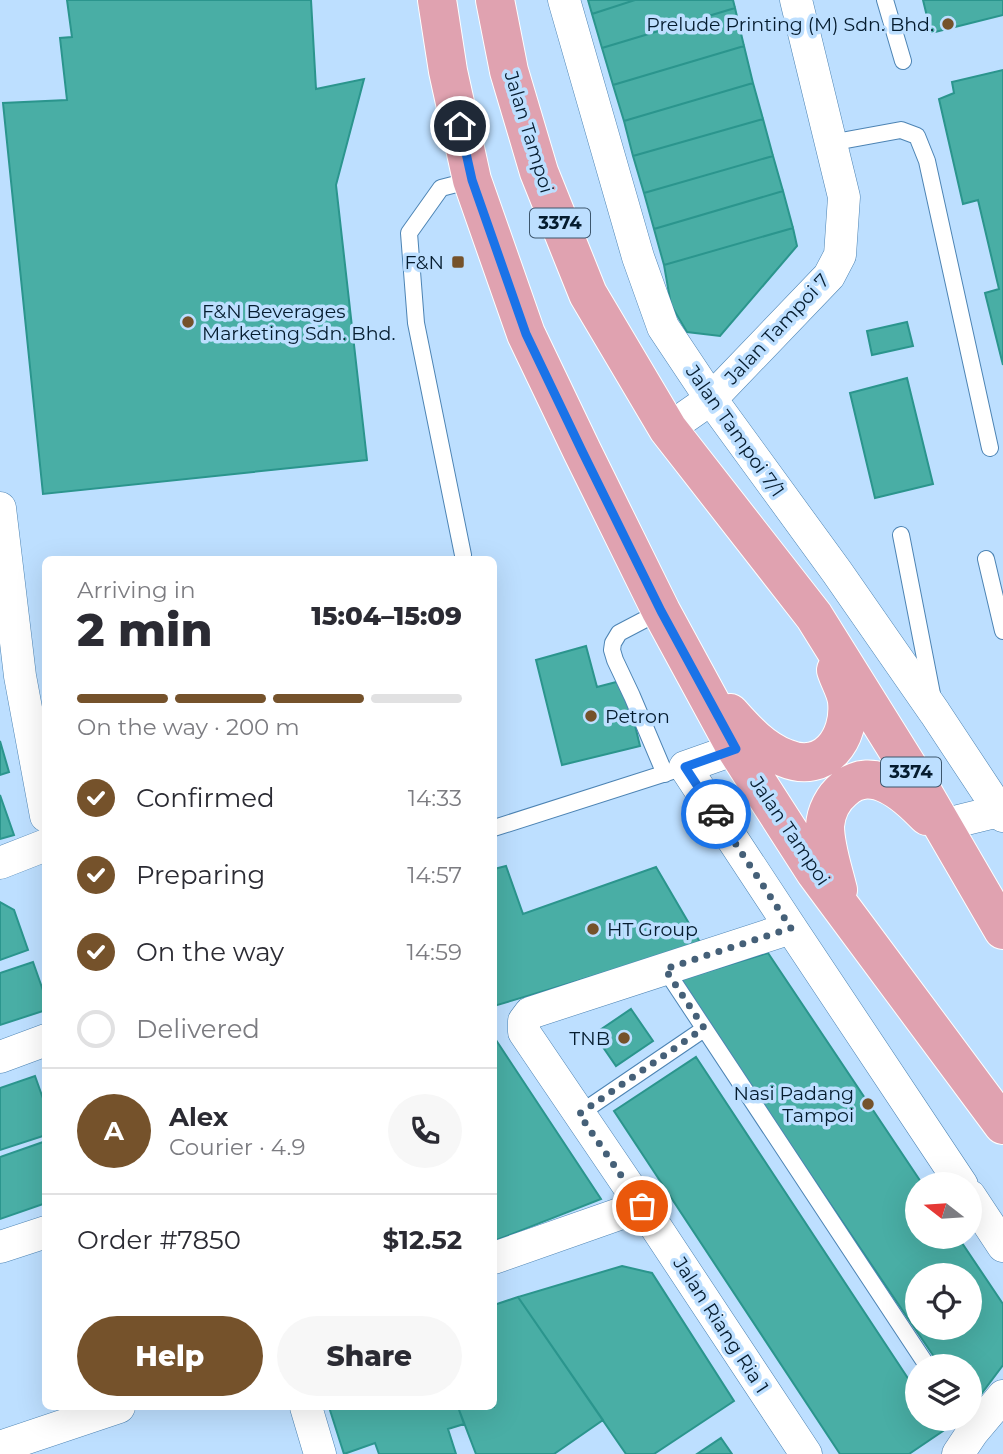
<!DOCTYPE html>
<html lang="en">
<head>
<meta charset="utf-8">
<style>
  body { margin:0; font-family:Montserrat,sans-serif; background:#f7f7f7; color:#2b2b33; height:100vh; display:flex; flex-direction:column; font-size:26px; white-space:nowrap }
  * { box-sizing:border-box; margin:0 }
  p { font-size:23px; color:#7c7c81 }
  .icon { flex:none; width:38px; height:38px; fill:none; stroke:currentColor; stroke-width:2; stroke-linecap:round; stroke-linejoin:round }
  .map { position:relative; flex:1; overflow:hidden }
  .side { position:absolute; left:42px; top:556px; width:455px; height:854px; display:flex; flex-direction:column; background:#fff; border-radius:10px; box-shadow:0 7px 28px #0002 }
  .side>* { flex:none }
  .needle { width:46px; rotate:287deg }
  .controls { position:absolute; left:905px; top:1172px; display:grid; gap:14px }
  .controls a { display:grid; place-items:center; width:77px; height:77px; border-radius:50%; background:#fff; box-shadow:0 7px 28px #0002; font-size:35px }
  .pin { position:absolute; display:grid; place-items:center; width:60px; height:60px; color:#fff; margin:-30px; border:4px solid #fff; border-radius:50%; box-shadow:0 2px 7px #0007 }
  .courier { position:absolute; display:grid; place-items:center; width:70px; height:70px; margin:-35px; border:5px solid #1a73e8; border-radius:50%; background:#fff; color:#222; box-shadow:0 2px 9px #0007 }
  .summary em { font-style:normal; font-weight:800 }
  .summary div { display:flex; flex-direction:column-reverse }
  .summary { display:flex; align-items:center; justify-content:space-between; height:119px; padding:0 35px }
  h1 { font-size:46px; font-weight:800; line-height:52px }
  .bar { display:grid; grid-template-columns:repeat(4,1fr); gap:10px 7px; align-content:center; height:84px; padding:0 35px }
  .bar i { height:9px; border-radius:5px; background:#e1e1e2 }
  .bar .active { background:#75522b }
  .bar p { grid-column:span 4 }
  .line { display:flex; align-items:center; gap:18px; padding:0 35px; border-top:2px solid #e1e1e2 }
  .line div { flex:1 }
  .round { display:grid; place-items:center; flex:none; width:74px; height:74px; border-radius:37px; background:#f7f7f7 }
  ol { padding:0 35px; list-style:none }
  li { display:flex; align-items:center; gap:21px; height:77px }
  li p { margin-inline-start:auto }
  li .icon { padding:7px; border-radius:50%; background:#75522b; color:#fff; stroke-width:4 }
  li:last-child { color:#7c7c81 }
  li i { width:38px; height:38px; border:4px solid #e1e1e2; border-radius:50% }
  .cta { display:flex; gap:14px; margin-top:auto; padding:14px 35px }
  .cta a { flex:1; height:80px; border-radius:42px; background:#75522b; color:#fff; font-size:28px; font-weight:800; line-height:80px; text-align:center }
  .cta a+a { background:#f7f7f7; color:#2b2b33 }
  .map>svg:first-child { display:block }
  .building { fill:#49aea5; stroke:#2b958d; stroke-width:2; fill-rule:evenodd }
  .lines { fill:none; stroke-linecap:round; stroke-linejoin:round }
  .service-casing { stroke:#4d84b4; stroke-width:18 }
  .minor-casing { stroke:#4d84b4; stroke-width:33 }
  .primary-casing { stroke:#fff; stroke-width:40 }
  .service { stroke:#fff; stroke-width:16 }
  .minor { stroke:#fff; stroke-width:32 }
  .primary { stroke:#e0a2b0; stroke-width:38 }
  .done { stroke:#456078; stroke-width:7; stroke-dasharray:0 12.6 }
  .route { stroke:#1a73e8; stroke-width:9 }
  .poi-dot { fill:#75522b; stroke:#bddfff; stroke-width:2.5 }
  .labels { text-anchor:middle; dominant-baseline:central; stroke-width:7; stroke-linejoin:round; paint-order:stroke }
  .shield { fill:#bddfff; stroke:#3c566d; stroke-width:2 }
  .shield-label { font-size:18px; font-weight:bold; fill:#051c2f }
  .poi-label { font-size:19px; fill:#051c2f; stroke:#bddfff; text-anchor:end }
  .street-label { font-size:19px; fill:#051c2f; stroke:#bddfff }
</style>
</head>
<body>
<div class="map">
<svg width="1003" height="1454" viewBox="0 0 1003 1454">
  <rect width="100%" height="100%" fill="#bddfff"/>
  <!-- building -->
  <path class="building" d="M 67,0 L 311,0 L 316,89 L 364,79 L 336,185 L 367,460 L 43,494 L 3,103 L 67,100 L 60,38 L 72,37 Z
    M 588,0 L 635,0 L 592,14 Z
    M 635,0 L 733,0 L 735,8 L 602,48 L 592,14 Z
    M 923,0 L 1003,0 L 1003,15 L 931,33 Z
    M 735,8 L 744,46 L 613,85 L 602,48 Z
    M 744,46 L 753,83 L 624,121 L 613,85 Z
    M 1003,70 L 1003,365 L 985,293 L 999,289 L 978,200 L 963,204 L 939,99 L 954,93 L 952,82 Z
    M 753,83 L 763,119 L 633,156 L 624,121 Z
    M 763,119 L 773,156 L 644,193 L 633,156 Z
    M 773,156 L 783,191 L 654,229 L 644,193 Z
    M 783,191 L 793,228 L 664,265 L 654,229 Z
    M 793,228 L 797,246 L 720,336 L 687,332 L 671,305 L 664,265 Z
    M 907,322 L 913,346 L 872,355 L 867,331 Z
    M 907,378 L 933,484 L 875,498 L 850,393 Z
    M 586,646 L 597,687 L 624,680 L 640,746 L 562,765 L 536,660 Z
    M 0,741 L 9,772 L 0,775 Z
    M 0,795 L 14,835 L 0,839 Z
    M 506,866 L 523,914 L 656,867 L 701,944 L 494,1006 L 494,869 Z
    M 0,902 L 14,910 L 28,950 L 0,960 Z
    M 768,953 L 923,1185 L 917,1185 L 917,1237 L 958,1237 L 1003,1304 L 1003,1365 L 970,1409 L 970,1367 L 941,1367 L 678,980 ZM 917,1276 L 970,1276 L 970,1328 L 917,1328 Z
    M 33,962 L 46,999 L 46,1010 L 0,1025 L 0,973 Z
    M 631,1009 L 653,1041 L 616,1066 L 594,1034 Z
    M 494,1037 L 601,1199 L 494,1241 Z
    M 696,1057 L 917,1392 L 917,1419 L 935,1419 L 943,1431 L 909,1454 L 840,1454 L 614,1111 Z
    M 35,1076 L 46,1107 L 46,1135 L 0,1150 L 0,1088 Z
    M 46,1141 L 46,1203 L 0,1219 L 0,1157 Z
    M 622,1266 L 652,1273 L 734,1401 L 654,1454 L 626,1454 L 518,1297 Z
    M 518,1297 L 603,1420 L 554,1454 L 476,1454 L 458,1407 L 494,1407 L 494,1305 Z
    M 329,1407 L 458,1407 L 464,1424 L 448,1429 L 456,1454 L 379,1454 L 375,1443 L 344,1454 Z
    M 721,1438 L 732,1454 L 697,1454 Z"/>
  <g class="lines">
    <!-- service casing -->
    <g class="service-casing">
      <path id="service" d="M 885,0 L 903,61
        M 830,143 L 901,130 L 917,136 L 927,161 L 990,448
        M 901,535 L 932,694
        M 463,555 L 416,323 L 409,233 L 441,188 L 472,180
        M 986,559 L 1003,631
        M 661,611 L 619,633 L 613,643 L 612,650 L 615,660 L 632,696 L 665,774
        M 494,828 L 685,767
        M 665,969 L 928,1367
        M 579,1114 L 704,1029"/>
    </g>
    <!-- minor casing -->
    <g class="minor-casing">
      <path id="minor" d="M 564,0 L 638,257 L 663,327 L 711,399 L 837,572 L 935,713 L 1003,816
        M 668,429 L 711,399 L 829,276 L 840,255 L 844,197 L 796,0
        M 0,508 L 20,676 L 46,816
        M 736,749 L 685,767 L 791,928 L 962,1185
        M 942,825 L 999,811
        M 0,863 L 46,845
        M 791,928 L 530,1013 L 524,1021 L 524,1032 L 642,1206 L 806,1454
        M 0,1057 L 46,1040
        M 970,1196 L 1003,1246
        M 0,1247 L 46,1232
        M 494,1258 L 642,1206
        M 306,1407 L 320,1454
        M 0,1447 L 119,1407
        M 958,1454 L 972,1433 L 1003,1396"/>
    </g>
    <!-- primary casing -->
    <g class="primary-casing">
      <path id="primary" d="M 437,0 L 448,71 L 472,180 L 526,334 L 582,451 L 661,611 L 736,749 L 815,872 L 1003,1125
        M 495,0 L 509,71 L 539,172 L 588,294 L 668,429 L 814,616 L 910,770 L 1003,930
        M 730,713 C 746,731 762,749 785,758 C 825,775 851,738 847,701 C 846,691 839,680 836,670
        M 838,890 C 833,869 825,847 825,826 C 826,812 833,798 844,789 C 873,764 906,794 927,816"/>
    </g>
    <!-- service -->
    <use href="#service" class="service"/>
    <!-- minor -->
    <use href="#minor" class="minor"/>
    <!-- primary -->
    <use href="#primary" class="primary"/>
  </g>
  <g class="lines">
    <!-- done -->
    <path class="done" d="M 642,1206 L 579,1114 L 704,1028 L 665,969 L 791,928 L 716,814"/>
    <!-- route -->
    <path class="route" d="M 460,126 L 472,180 L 526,334 L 582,451 L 661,611 L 736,749 L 685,767 L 716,814"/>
  </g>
  <!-- markers -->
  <g class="poi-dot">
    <circle cx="948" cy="24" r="7"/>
    <rect x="451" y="255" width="14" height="14" rx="3.5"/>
    <circle cx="188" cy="322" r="7"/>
    <circle cx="591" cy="716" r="7"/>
    <circle cx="593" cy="929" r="7"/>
    <circle cx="624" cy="1038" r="7"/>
    <circle cx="868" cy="1104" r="7"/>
  </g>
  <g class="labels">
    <!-- shield labels -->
    <g class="shield">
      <rect x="530" y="208.5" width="60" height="29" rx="5"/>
      <rect x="881" y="757.5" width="60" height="29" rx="5"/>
    </g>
    <g class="shield-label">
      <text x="560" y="223">3374</text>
      <text x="911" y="772">3374</text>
    </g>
    <!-- poi labels -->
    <g class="poi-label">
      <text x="934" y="24">Prelude Printing (M) Sdn. Bhd.</text>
      <text x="444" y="262">F&amp;N</text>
      <text x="202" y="311" text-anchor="start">F&amp;N Beverages<tspan x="202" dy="22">Marketing Sdn. Bhd.</tspan></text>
      <text x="605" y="716" text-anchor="start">Petron</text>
      <text x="607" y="929" text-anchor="start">HT Group</text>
      <text x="610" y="1038">TNB</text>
      <text x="854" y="1093">Nasi Padang<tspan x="854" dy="22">Tampoi</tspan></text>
    </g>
    <!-- street labels -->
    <g class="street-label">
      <text transform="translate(529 132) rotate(73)">Jalan Tampoi</text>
      <text transform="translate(777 329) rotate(-47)">Jalan Tampoi 7</text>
      <text transform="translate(735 431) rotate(55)">Jalan Tampoi 7/1</text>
      <text transform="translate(790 831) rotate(56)">Jalan Tampoi</text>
      <text transform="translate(721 1325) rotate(57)">Jalan Riang Ria 1</text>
    </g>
  </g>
</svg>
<div class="controls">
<a><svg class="needle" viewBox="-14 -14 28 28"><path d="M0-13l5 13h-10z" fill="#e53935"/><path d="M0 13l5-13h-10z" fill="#7c7c81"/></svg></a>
<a><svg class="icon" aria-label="locate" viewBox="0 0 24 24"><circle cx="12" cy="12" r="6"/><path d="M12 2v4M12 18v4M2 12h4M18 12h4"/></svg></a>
<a><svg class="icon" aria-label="layers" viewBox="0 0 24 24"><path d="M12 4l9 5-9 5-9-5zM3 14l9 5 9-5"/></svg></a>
</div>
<div class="pin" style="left:642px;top:1206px;background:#ea580c"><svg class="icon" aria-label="bag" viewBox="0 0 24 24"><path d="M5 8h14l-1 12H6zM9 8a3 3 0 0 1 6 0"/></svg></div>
<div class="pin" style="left:460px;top:126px;background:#1f2937"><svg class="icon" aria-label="home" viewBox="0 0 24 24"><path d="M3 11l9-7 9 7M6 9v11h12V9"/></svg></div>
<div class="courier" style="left:716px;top:814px"><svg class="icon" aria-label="car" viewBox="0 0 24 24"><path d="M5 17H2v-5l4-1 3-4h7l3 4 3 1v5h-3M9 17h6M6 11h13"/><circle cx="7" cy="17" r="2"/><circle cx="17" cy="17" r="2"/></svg></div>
<section class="side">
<div class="summary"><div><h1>2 min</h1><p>Arriving in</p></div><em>15:04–15:09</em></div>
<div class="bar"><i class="active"></i><i class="active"></i><i class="active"></i><i></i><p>On the way · 200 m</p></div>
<ol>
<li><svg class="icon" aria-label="check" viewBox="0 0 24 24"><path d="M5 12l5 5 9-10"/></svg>Confirmed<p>14:33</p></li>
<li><svg class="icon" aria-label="check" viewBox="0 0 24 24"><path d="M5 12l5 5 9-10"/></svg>Preparing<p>14:57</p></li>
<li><svg class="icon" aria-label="check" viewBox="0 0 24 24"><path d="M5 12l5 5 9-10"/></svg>On the way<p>14:59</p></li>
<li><i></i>Delivered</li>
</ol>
<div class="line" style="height:126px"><b class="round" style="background:#75522b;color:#fff">A</b><div><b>Alex</b><p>Courier · 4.9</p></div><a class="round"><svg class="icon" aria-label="phone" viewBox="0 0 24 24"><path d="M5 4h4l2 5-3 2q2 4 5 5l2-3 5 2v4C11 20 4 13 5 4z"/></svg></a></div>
<div class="line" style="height:91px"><div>Order #7850</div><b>$12.52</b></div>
<div class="cta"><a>Help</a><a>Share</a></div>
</section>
</div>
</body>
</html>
